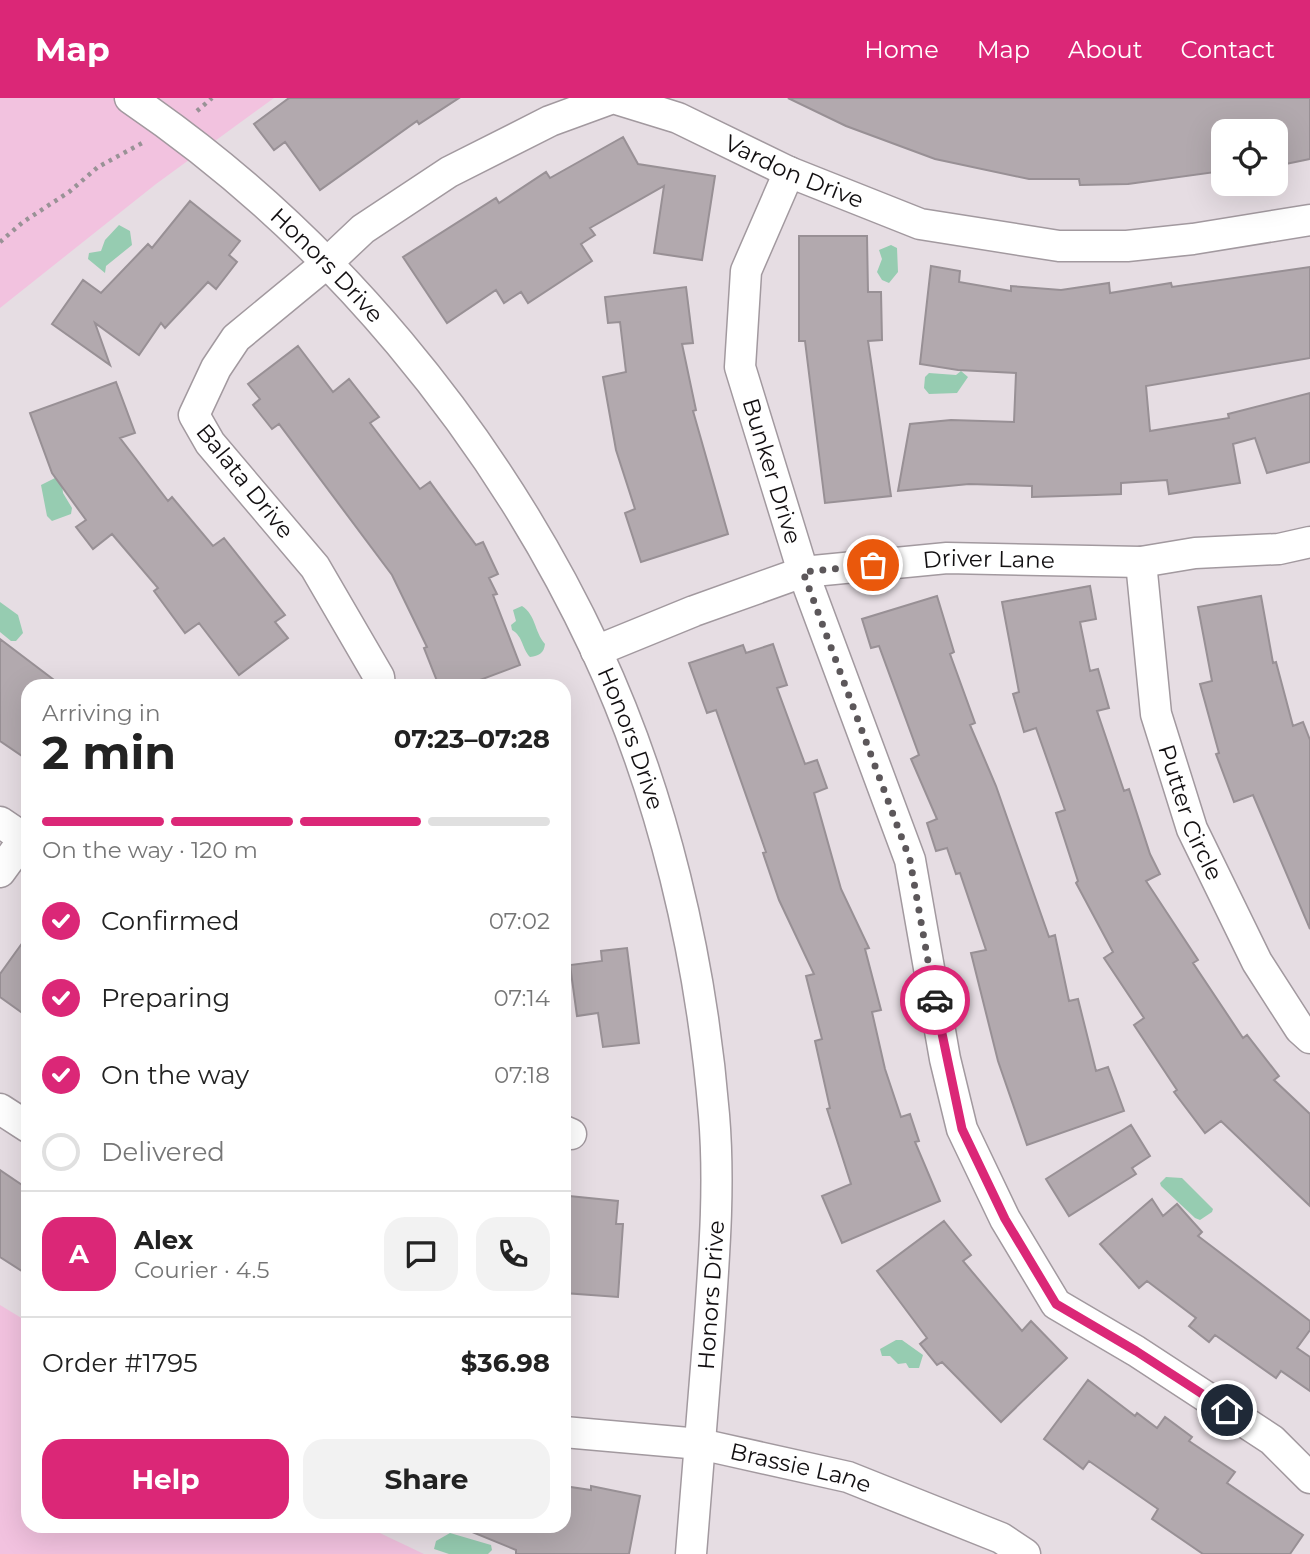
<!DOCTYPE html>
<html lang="en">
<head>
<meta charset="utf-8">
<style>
  body { margin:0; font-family:Montserrat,sans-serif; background:#f2f2f2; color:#222; height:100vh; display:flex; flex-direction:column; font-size:26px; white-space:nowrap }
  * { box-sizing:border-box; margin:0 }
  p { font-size:23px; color:#767676 }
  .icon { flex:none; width:38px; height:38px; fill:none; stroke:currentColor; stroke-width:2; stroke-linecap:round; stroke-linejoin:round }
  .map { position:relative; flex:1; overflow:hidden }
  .side { position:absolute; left:21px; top:581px; width:550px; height:854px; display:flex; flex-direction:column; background:#fff; border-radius:21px; box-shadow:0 7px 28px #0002 }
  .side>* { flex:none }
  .fabs { position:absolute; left:1211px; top:21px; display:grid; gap:14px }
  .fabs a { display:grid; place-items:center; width:77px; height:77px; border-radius:14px; background:#fff; box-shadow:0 7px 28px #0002; font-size:35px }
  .pin { position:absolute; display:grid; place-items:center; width:60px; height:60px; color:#fff; margin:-30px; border:4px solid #fff; border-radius:50%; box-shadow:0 2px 7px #0007 }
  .courier { position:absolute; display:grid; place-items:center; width:70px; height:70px; margin:-35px; border:5px solid #db2777; border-radius:50%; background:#fff; color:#222; box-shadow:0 2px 9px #0007 }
  .headline em { font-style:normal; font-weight:700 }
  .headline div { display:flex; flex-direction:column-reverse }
  .headline { display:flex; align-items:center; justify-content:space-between; height:119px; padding:0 21px }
  h1 { font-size:46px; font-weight:700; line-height:52px }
  .bar { display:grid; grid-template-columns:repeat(4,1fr); gap:10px 7px; align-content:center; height:84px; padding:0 21px }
  .bar i { height:9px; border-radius:5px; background:#e0e0e0 }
  .bar .current { background:#db2777 }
  .bar p { grid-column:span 4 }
  .line { display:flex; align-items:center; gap:18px; padding:0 21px; border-top:2px solid #e0e0e0 }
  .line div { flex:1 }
  .round { display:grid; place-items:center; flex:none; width:74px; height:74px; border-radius:21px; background:#f2f2f2 }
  ol { padding:0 21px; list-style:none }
  li { display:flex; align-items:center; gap:21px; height:77px }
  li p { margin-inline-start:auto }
  li .icon { padding:7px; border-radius:50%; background:#db2777; color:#fff; stroke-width:4 }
  li:last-child { color:#767676 }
  li i { width:38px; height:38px; border:4px solid #e0e0e0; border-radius:50% }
  .primary-button { display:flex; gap:14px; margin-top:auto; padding:14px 21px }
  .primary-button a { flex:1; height:80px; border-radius:21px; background:#db2777; color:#fff; font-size:28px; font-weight:700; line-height:80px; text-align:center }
  .primary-button a+a { background:#f2f2f2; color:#222 }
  header { display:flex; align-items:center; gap:42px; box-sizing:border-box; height:98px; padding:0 35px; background:#db2777; color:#fff }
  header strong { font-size:33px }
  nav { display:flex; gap:38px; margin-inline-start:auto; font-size:24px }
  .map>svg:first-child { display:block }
  .green { fill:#f2c2df }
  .water { fill:#96ccb1 }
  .building { fill:#b2a9ae; stroke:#989095; stroke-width:2 }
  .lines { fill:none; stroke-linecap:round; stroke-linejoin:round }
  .minor-casing { stroke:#a2999f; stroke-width:33 }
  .path { stroke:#999296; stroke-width:4.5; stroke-dasharray:3.5 5; stroke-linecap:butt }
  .minor { stroke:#fff; stroke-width:30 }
  .done { stroke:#5c575a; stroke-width:7; stroke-dasharray:0 12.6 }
  .route { stroke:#db2777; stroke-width:9 }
  .labels { text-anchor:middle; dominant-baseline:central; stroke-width:5; stroke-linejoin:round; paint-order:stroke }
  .street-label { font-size:23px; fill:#120f11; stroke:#fff }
</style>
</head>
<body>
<header>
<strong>Map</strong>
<nav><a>Home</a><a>Map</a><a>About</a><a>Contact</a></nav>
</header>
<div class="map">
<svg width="1310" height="1456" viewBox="0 0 1310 1456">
  <rect width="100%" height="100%" fill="#e6dde3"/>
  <!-- green -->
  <path class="green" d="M 0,0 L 274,0 L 156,86 L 0,210 Z
    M 0,1207 L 28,1224 L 28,1428 L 365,1428 L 424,1456 L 0,1456 Z"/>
  <!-- water -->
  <path class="water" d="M 119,127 L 130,133 L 132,147 L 106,168 L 105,175 L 88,161 L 89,155 L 101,153 L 105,142 Z
    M 891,147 L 897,150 L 898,174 L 889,185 L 882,182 L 877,174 L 882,161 L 879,152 Z
    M 961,273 L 968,279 L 957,295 L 929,296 L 924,290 L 925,279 L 929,275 L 956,277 Z
    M 55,380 L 62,385 L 63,395 L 72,410 L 71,416 L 52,423 L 47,418 L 41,387 Z
    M 0,504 L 18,517 L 23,535 L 16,543 L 11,543 L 0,534 Z
    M 522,508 C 536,517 534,533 545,546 C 544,555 539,558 530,559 C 522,551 523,538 512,532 L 511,527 L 516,523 L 513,512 Z
    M 1166,1079 L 1182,1080 L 1213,1111 L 1212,1114 L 1200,1122 L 1195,1120 L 1161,1088 L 1160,1085 Z
    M 896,1242 L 902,1242 L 923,1257 L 919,1270 L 909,1270 L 906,1265 L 898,1266 L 890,1258 L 882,1258 L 880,1251 Z
    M 450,1435 L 491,1447 L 492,1452 L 488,1456 L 449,1456 L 434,1451 L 436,1443 Z"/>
  <!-- building -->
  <path class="building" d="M 289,0 L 459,0 L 419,26 L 417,23 L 320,92 L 285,44 L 274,52 L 254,26 Z
    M 788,0 L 1310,0 L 1310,61 L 1276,68 L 1276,33 L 1223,33 L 1223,73 L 1128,86 L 1080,87 L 1079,81 L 1029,81 L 935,61 L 846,28 Z
    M 623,39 L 638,66 L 715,78 L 702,162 L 654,155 L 664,88 L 590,130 L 595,137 L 581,146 L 592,163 L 528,205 L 521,194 L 504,205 L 496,192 L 447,225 L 403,159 L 496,100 L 499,105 L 546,74 L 550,80 Z
    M 190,103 L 240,143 L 229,157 L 237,164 L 216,191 L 208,184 L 165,230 L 161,225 L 139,257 L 95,225 L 110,267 L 52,226 L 83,182 L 101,195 L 148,146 L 152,150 Z
    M 799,138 L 867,138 L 868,194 L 881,194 L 882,242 L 868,243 L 891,398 L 825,405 L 805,243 L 799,243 Z
    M 931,168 L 960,173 L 959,184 L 1011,193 L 1011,188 L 1061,192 L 1109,185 L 1110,195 L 1171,185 L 1172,189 L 1310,169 L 1310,260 L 1146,288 L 1150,333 L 1229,320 L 1228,316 L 1310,295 L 1310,364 L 1267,375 L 1255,340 L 1233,346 L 1240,385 L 1169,396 L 1167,382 L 1121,385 L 1121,396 L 1096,397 L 1032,399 L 1032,388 L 969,386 L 898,393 L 910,326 L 951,322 L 1014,324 L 1016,275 L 958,272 L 920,266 Z
    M 686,189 L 693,245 L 682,246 L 696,312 L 693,313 L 728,436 L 641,464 L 625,415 L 635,411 L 616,352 L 603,279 L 626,274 L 620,224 L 608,225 L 605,199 Z
    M 298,248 L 333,294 L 349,281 L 379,319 L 370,325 L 420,391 L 430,384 L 476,447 L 483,444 L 498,476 L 489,480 L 497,496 L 493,497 L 520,567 L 464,588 L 439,588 L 424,550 L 427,549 L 392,477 L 279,326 L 272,331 L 253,307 L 260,301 L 248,286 Z
    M 116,284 L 135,335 L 120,340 L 168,403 L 172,399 L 213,448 L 224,440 L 285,517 L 275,524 L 288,540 L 239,577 L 199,525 L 185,535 L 154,493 L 158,490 L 112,436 L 93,451 L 76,429 L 86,422 L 52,375 L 30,315 Z
    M 1090,488 L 1096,521 L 1080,524 L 1090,573 L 1098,571 L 1109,610 L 1097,613 L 1124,693 L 1129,691 L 1150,756 L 1160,776 L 1146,783 L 1198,862 L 1193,865 L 1243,940 L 1247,937 L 1279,978 L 1274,982 L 1310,1016 L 1310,1108 L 1221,1023 L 1205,1035 L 1174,994 L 1177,992 L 1134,927 L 1144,920 L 1104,860 L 1113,854 L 1076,785 L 1078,783 L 1056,715 L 1065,712 L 1036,630 L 1024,634 L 1013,596 L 1019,594 L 1002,504 Z
    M 937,498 L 954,554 L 950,556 L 975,625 L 970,627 L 996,688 L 1049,839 L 1055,837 L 1069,903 L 1078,901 L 1096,973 L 1108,969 L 1124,1013 L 1027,1047 L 998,963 L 971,855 L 986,852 L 960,775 L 956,776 L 947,750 L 936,753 L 927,725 L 937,721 L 911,661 L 919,657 L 879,548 L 871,550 L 862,521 Z
    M 1261,498 L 1273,565 L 1276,564 L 1293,628 L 1303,624 L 1310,642 L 1310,831 L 1253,697 L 1234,704 L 1216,656 L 1219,655 L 1200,586 L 1212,583 L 1198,509 Z
    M 0,541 L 62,588 L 28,588 L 28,662 L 0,643 Z
    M 773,546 L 787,587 L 777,590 L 805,666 L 817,662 L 827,690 L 814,695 L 841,791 L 869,850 L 865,851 L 881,912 L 872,914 L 885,971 L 901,1019 L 910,1016 L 919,1043 L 915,1044 L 940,1103 L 842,1145 L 822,1098 L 851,1086 L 827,1011 L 830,1010 L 815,943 L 822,941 L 806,878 L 814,876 L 779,802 L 763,755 L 766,754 L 716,612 L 707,615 L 689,565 L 743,547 L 746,555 Z
    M 28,837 L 28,919 L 0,899 L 0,876 Z
    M 627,850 L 639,945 L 603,949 L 598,915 L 577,918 L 570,867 L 602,863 L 601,853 Z
    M 1131,1027 L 1150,1058 L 1132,1070 L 1136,1076 L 1069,1118 L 1046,1081 Z
    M 0,1072 L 28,1091 L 28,1177 L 0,1159 Z
    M 569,1098 L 618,1103 L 616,1126 L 623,1126 L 618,1199 L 564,1195 Z
    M 1152,1101 L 1163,1118 L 1177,1106 L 1202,1134 L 1198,1138 L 1310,1223 L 1310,1232 L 1297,1250 L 1310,1259 L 1310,1293 L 1281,1273 L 1276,1280 L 1215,1237 L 1209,1244 L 1189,1228 L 1196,1220 L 1147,1183 L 1139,1190 L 1100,1146 Z
    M 944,1123 L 971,1157 L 963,1163 L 1022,1233 L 1031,1223 L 1067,1260 L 1001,1324 L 942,1264 L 937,1267 L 920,1246 L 927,1240 L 877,1173 Z
    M 1088,1282 L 1135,1318 L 1137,1315 L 1157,1330 L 1165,1319 L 1192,1339 L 1189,1343 L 1235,1374 L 1227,1385 L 1303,1437 L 1290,1456 L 1203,1456 L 1152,1421 L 1158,1411 L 1089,1363 L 1083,1371 L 1044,1341 Z
    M 564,1388 L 591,1392 L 591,1388 L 640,1398 L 629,1456 L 516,1456 L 516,1452 L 460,1429 L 564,1428 Z"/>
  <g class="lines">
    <!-- minor casing -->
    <g class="minor-casing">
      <g id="minor">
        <path id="s1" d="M 130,0 C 329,135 494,334 596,552 C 663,696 701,859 714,1017 C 720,1089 714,1161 709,1232 C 703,1307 697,1381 691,1456"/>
        <path id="s2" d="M 789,74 L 746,173 L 740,269 L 803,474 L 910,762 L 945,961 L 962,1031 L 1005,1121 L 1056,1206 L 1136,1253 L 1272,1342 L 1310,1380"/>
        <path id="s3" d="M 1141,464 L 1156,616 L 1192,731 L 1257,864 L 1300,931 L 1310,940"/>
        <path id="s4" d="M 596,553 L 694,513 L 803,474 L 947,460 L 1141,464 L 1195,455 L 1279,451 L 1310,444"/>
        <path id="s5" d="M 380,588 L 379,579 L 315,469 L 210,345 L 194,317 L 216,270 L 236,240 L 327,165 L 363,131 L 449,74 L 550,23 L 613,0 L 678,20 L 789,74 L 920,126 L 1059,148 L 1127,148 L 1193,141 L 1310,122"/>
        <path d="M 0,724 L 28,743"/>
        <path d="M 0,774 L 24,741"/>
        <path d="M 0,1011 L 28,1029"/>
        <path d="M 564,1033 L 571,1036"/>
        <path id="s6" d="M 564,1334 L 700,1346 L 848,1379 L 1001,1440 L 1025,1456"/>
      </g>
    </g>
    <!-- path -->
    <path class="path" d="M 197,13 L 212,0
      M 0,144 L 23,124 L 69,94 L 98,69 L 144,44"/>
    <!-- minor -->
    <use href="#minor" class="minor"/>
  </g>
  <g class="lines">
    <!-- done -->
    <path class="done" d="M 873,467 L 803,474 L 910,762 L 935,902"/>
    <!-- route -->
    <path class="route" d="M 935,902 L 962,1031 L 1005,1121 L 1056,1206 L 1136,1253 L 1227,1312"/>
  </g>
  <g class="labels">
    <!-- street labels -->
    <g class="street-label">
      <text stroke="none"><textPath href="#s5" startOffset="1066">Vardon Drive</textPath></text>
      <text stroke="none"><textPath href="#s1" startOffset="259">Honors Drive</textPath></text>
      <text stroke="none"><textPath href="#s2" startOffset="313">Bunker Drive</textPath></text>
      <text transform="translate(245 383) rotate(51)">Balata Drive</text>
      <text stroke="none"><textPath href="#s4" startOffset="408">Driver Lane</textPath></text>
      <text stroke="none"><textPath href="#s1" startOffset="826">Honors Drive</textPath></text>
      <text stroke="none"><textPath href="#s3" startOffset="257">Putter Circle</textPath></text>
      <text transform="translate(711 1197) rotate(-86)">Honors Drive</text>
      <text stroke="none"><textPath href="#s6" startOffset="240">Brassie Lane</textPath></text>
    </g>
  </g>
</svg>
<div class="fabs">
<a><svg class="icon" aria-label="locate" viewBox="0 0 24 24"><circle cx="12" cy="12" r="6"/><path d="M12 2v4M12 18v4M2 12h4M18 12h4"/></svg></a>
</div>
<div class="pin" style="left:873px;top:467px;background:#ea580c"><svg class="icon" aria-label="bag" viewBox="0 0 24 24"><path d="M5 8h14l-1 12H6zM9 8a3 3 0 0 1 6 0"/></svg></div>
<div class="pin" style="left:1227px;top:1312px;background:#1f2937"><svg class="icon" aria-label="home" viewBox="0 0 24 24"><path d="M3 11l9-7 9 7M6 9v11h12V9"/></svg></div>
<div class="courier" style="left:935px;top:902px"><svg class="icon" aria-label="car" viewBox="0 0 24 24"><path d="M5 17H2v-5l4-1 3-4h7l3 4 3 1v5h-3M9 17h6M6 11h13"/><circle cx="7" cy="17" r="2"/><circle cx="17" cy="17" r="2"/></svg></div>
<section class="side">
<div class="headline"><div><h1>2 min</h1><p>Arriving in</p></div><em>07:23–07:28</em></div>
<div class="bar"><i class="current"></i><i class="current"></i><i class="current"></i><i></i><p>On the way · 120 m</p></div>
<ol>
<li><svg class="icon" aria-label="check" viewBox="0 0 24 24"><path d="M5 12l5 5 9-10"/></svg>Confirmed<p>07:02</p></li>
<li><svg class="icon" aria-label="check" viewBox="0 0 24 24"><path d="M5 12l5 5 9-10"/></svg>Preparing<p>07:14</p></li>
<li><svg class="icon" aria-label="check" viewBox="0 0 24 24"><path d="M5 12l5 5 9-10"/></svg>On the way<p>07:18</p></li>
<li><i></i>Delivered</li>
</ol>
<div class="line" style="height:126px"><b class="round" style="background:#db2777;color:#fff">A</b><div><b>Alex</b><p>Courier · 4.5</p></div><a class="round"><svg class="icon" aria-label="chat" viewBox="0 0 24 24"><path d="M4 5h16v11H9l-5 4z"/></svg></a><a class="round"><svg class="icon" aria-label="phone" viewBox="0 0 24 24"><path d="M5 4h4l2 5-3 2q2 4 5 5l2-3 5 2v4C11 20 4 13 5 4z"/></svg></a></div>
<div class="line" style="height:91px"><div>Order #1795</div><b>$36.98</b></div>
<div class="primary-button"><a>Help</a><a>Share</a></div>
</section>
</div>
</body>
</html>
